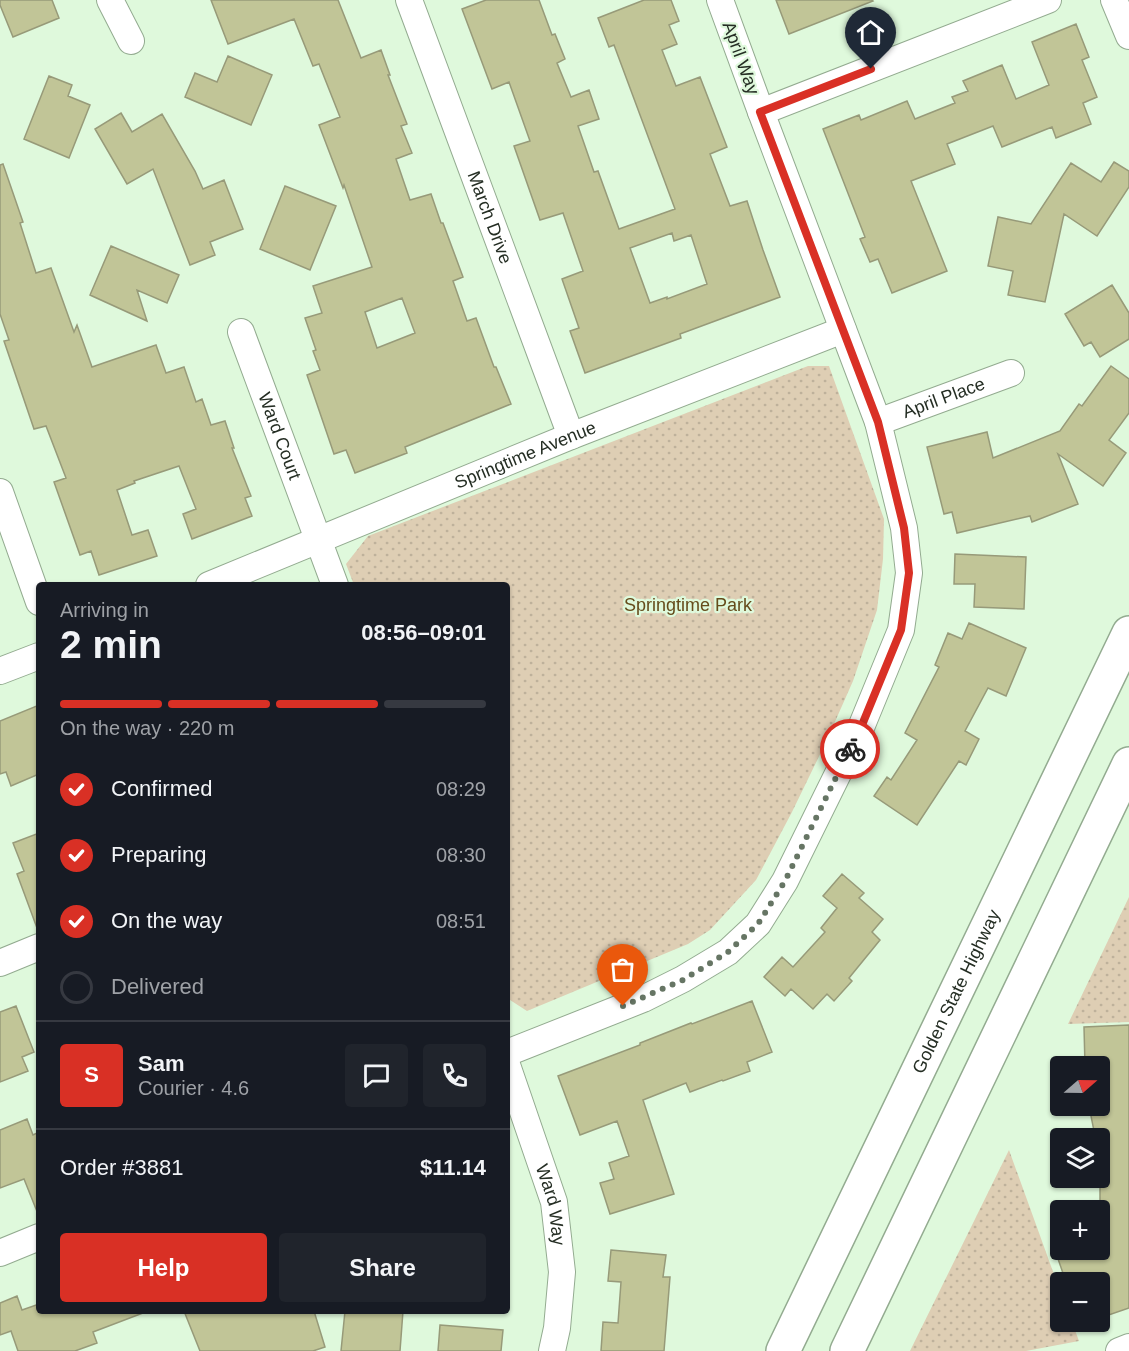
<!DOCTYPE html>
<html lang="en">
<head>
<meta charset="utf-8">
<style>
  body { margin:0; font-family:Helvetica,sans-serif; background:#20242c; color:#f1f3f6; height:100vh; display:flex; flex-direction:column; font-size:22px; white-space:nowrap }
  * { box-sizing:border-box; margin:0 }
  p { font-size:20px; color:#9ea1a6 }
  .icon { flex:none; width:33px; height:33px; fill:none; stroke:currentColor; stroke-width:2; stroke-linecap:round; stroke-linejoin:round }
  .map { position:relative; flex:1; overflow:hidden }
  .details { position:absolute; left:36px; top:582px; width:474px; height:732px; display:flex; flex-direction:column; background:#171b24; border-radius:6px; box-shadow:0 2px 4px #0004 }
  .details>* { flex:none }
  .needle { width:39px; rotate:70deg }
  .controls { position:absolute; left:1050px; top:1056px; display:grid; gap:12px }
  .controls a { display:grid; place-items:center; width:60px; height:60px; border-radius:6px; background:#171b24; box-shadow:0 2px 4px #0004; font-size:30px }
  .pin { position:absolute; display:grid; place-items:center; width:51px; height:51px; color:#fff; margin:-62px -26px; border-radius:50% 50% 50% 0; rotate:-45deg; box-shadow:0 0 6px #0007 }
  .pin .icon { rotate:45deg }
  .courier { position:absolute; display:grid; place-items:center; width:60px; height:60px; margin:-30px; border:4px solid #d93025; border-radius:50%; background:#fff; color:#222; box-shadow:0 2px 8px #0007 }
  .head em { font-style:normal; font-weight:600 }
  .head div { display:flex; flex-direction:column-reverse }
  .head { display:flex; align-items:center; justify-content:space-between; height:102px; padding:0 24px }
  h1 { font-size:39px; font-weight:600; line-height:45px }
  .bar { display:grid; grid-template-columns:repeat(4,1fr); gap:9px 6px; align-content:center; height:72px; padding:0 24px }
  .bar i { height:8px; border-radius:4px; background:#363941 }
  .bar .active { background:#d93025 }
  .bar p { grid-column:span 4 }
  .line { display:flex; align-items:center; gap:15px; padding:0 24px; border-top:2px solid #363941 }
  .line div { flex:1 }
  .round { display:grid; place-items:center; flex:none; width:63px; height:63px; border-radius:6px; background:#20242c }
  ol { padding:0 24px; list-style:none }
  li { display:flex; align-items:center; gap:18px; height:66px }
  li p { margin-inline-start:auto }
  li .icon { padding:6px; border-radius:50%; background:#d93025; color:#fff; stroke-width:4 }
  li:last-child { color:#9ea1a6 }
  li i { width:33px; height:33px; border:3px solid #363941; border-radius:50% }
  .action { display:flex; gap:12px; margin-top:auto; padding:12px 24px }
  .action a { flex:1; height:69px; border-radius:6px; background:#d93025; color:#fff; font-size:24px; font-weight:600; line-height:69px; text-align:center }
  .action a+a { background:#20242c; color:#f1f3f6 }
  .map>svg:first-child { display:block }
  .grass { fill:url(#grass-dots) }
  .building { fill:#c1c597; stroke:#979a79; stroke-width:1.5; fill-rule:evenodd }
  .lines { fill:none; stroke-linecap:round; stroke-linejoin:round }
  .minor-casing { stroke:#93ab90; stroke-width:28 }
  .motorway-casing { stroke:#93ab90; stroke-width:36 }
  .minor { stroke:#fff; stroke-width:26 }
  .motorway { stroke:#fff; stroke-width:33 }
  .done { stroke:#667564; stroke-width:6; stroke-dasharray:0 10.8 }
  .route { stroke:#d93025; stroke-width:8 }
  .labels { text-anchor:middle; dominant-baseline:central; stroke-width:4.5; stroke-linejoin:round; paint-order:stroke }
  .street-label { font-size:18px; fill:#252e24; stroke:#dff9dc }
  .park-label { font-size:18px; fill:#654c1b; stroke:#dff9dc }
</style>
</head>
<body>
<div class="map">
<svg width="1129" height="1351" viewBox="0 0 1129 1351">
  <defs>
    <pattern id="grass-dots" width="8" height="8" patternUnits="userSpaceOnUse" patternTransform="scale(1.5)"><rect width="8" height="8" fill="#deceb4"/><path d="M2 2h.1M6 6h.1" fill="none" stroke="#beb19b" stroke-width="1.8" stroke-linecap="round"/></pattern>
  </defs>
  <rect width="100%" height="100%" fill="#dff9dc"/>
  <!-- grass -->
  <path class="grass" d="M 808,366 L 829,366 L 884,519 L 883,559 L 877,610 L 853,681 L 826,742 L 792,812 L 756,880 L 710,930 L 688,944 L 527,1011 L 510,1000 L 507,993 L 507,585 L 354,585 L 346,564 L 368,536 Z
    M 1129,897 L 1129,1022 L 1068,1024 Z
    M 1009,1150 L 1060,1291 L 1060,1322 L 1072,1322 L 1079,1341 L 1026,1351 L 910,1351 Z"/>
  <!-- building -->
  <path class="building" d="M 0,0 L 52,0 L 59,18 L 13,37 L 0,5 Z
    M 211,0 L 338,0 L 361,58 L 381,50 L 390,75 L 388,75 L 407,124 L 401,126 L 412,153 L 396,159 L 410,200 L 431,194 L 441,223 L 443,223 L 463,277 L 453,281 L 467,321 L 476,318 L 494,367 L 496,367 L 511,404 L 405,447 L 407,453 L 355,473 L 346,450 L 334,454 L 307,375 L 320,370 L 313,351 L 316,350 L 305,318 L 322,313 L 313,286 L 372,267 L 344,185 L 343,188 L 319,125 L 340,117 L 319,64 L 313,66 L 294,19 L 228,44 ZM 402,298 L 415,333 L 377,348 L 365,312 Z
    M 486,0 L 539,0 L 552,35 L 555,34 L 565,59 L 557,63 L 571,97 L 589,90 L 599,119 L 578,126 L 594,172 L 598,171 L 619,229 L 675,209 L 614,45 L 609,47 L 598,18 L 644,0 L 671,0 L 679,21 L 669,25 L 677,44 L 662,50 L 676,86 L 700,77 L 727,147 L 710,154 L 730,206 L 747,201 L 763,250 L 780,297 L 680,334 L 681,338 L 585,373 L 570,331 L 579,328 L 562,279 L 583,271 L 563,213 L 540,220 L 514,146 L 530,141 L 509,82 L 492,89 L 462,9 ZM 672,233 L 674,241 L 691,235 L 707,284 L 667,299 L 667,297 L 650,303 L 630,248 Z
    M 776,0 L 872,0 L 873,1 L 789,34 Z
    M 1076,24 L 1089,57 L 1082,60 L 1097,97 L 1083,103 L 1091,124 L 1056,138 L 1052,127 L 1002,147 L 993,126 L 947,144 L 955,164 L 911,181 L 947,271 L 892,293 L 878,259 L 870,262 L 860,239 L 865,237 L 823,129 L 859,115 L 861,120 L 907,101 L 915,119 L 955,103 L 952,97 L 968,91 L 963,81 L 1002,65 L 1016,99 L 1049,85 L 1032,42 Z
    M 228,56 L 272,75 L 251,125 L 185,97 L 195,73 L 217,82 Z
    M 49,76 L 72,85 L 68,96 L 90,105 L 69,158 L 24,139 Z
    M 121,113 L 132,132 L 162,114 L 195,171 L 203,189 L 224,180 L 243,229 L 210,242 L 215,255 L 190,265 L 153,169 L 127,184 L 95,129 Z
    M 1114,162 L 1129,171 L 1129,187 L 1097,236 L 1064,214 L 1045,302 L 1008,295 L 1013,271 L 988,266 L 998,217 L 1031,224 L 1071,163 L 1101,182 Z
    M 3,164 L 23,222 L 20,223 L 36,273 L 51,268 L 74,332 L 77,325 L 92,367 L 156,345 L 166,373 L 184,367 L 196,402 L 202,399 L 211,425 L 225,421 L 234,448 L 232,448 L 251,496 L 245,498 L 252,516 L 192,539 L 183,514 L 196,509 L 179,466 L 134,481 L 135,483 L 117,490 L 132,535 L 148,530 L 157,556 L 99,575 L 91,551 L 80,555 L 54,482 L 66,478 L 46,426 L 34,429 L 4,341 L 9,340 L 0,314 L 0,165 Z
    M 285,186 L 336,206 L 310,270 L 260,249 Z
    M 111,246 L 179,275 L 167,303 L 137,290 L 147,321 L 90,295 Z
    M 1112,285 L 1129,313 L 1129,339 L 1100,357 L 1091,342 L 1084,346 L 1065,314 Z
    M 1111,366 L 1129,379 L 1129,413 L 1109,440 L 1126,453 L 1103,486 L 1058,454 L 1078,504 L 1032,522 L 1030,516 L 957,533 L 952,512 L 944,514 L 927,447 L 987,432 L 993,458 L 1060,431 L 1079,404 L 1082,406 Z
    M 955,554 L 1026,557 L 1024,609 L 974,607 L 975,584 L 954,584 Z
    M 969,623 L 1026,648 L 1006,696 L 988,688 L 965,731 L 979,739 L 966,765 L 959,761 L 917,825 L 874,796 L 887,777 L 891,780 L 917,740 L 905,733 L 939,667 L 935,665 L 948,633 L 962,639 Z
    M 39,705 L 39,774 L 11,786 L 6,772 L 0,774 L 0,721 Z
    M 39,833 L 39,927 L 37,928 L 17,874 L 24,871 L 13,843 Z
    M 842,874 L 864,893 L 859,898 L 883,919 L 872,932 L 880,940 L 849,978 L 852,981 L 834,1001 L 827,994 L 813,1009 L 791,989 L 785,996 L 764,977 L 782,957 L 793,967 L 825,932 L 821,928 L 837,908 L 823,896 Z
    M 752,1001 L 772,1052 L 747,1062 L 750,1071 L 723,1081 L 722,1080 L 690,1092 L 686,1083 L 643,1100 L 674,1194 L 610,1214 L 600,1183 L 614,1179 L 609,1163 L 629,1156 L 617,1121 L 580,1135 L 558,1076 L 640,1045 L 640,1043 L 691,1023 L 692,1024 Z
    M 16,1006 L 34,1052 L 22,1057 L 28,1071 L 0,1082 L 0,1012 Z
    M 1129,1025 L 1129,1308 L 1100,1318 L 1100,1282 L 1066,1282 L 1055,1250 L 1100,1250 L 1100,1130 L 1094,1131 L 1089,1106 L 1100,1106 L 1100,1066 L 1085,1066 L 1084,1027 Z
    M 27,1119 L 33,1135 L 39,1132 L 38,1214 L 24,1179 L 0,1188 L 0,1130 Z
    M 611,1250 L 666,1255 L 663,1277 L 670,1277 L 664,1351 L 601,1351 L 603,1322 L 618,1323 L 621,1282 L 608,1281 Z
    M 17,1296 L 22,1310 L 39,1304 L 39,1311 L 143,1311 L 143,1313 L 93,1332 L 97,1343 L 75,1351 L 18,1351 L 11,1331 L 0,1335 L 0,1303 Z
    M 184,1311 L 314,1311 L 325,1347 L 313,1351 L 200,1351 Z
    M 345,1311 L 403,1311 L 400,1351 L 341,1351 Z
    M 440,1325 L 503,1330 L 501,1351 L 438,1351 Z"/>
  <g class="lines">
    <!-- minor casing -->
    <g class="minor-casing">
      <g id="minor">
        <path d="M 110,0 L 131,41"/>
        <path id="s1" d="M 409,0 L 571,436"/>
        <path d="M 1114,0 L 1129,36"/>
        <path d="M 761,112 L 1048,0"/>
        <path id="s2" d="M 241,332 L 335,585"/>
        <path id="s3" d="M 878,422 L 1011,373"/>
        <path d="M 0,492 L 39,602"/>
        <path id="s4" d="M 209,585 L 571,436 L 843,330"/>
        <path d="M 0,671 L 39,656"/>
        <path d="M 0,963 L 39,947"/>
        <path d="M 507,1053 L 643,999 L 683,979 L 728,952 L 758,924 L 785,881 L 862,725 L 901,630 L 909,573 L 904,528 L 878,422 L 761,112 L 720,0"/>
        <path id="s5" d="M 507,1065 L 554,1202 L 562,1272 L 557,1328 L 552,1351"/>
        <path d="M 0,1253 L 39,1237"/>
        <path d="M 1119,1351 L 1129,1347"/>
      </g>
    </g>
    <!-- motorway casing -->
    <g class="motorway-casing">
      <g id="motorway">
        <path id="s6" d="M 783,1351 L 1129,633"/>
        <path d="M 847,1351 L 1129,764"/>
      </g>
    </g>
    <!-- minor -->
    <use href="#minor" class="minor"/>
    <!-- motorway -->
    <use href="#motorway" class="motorway"/>
  </g>
  <g class="lines">
    <!-- done -->
    <path class="done" d="M 623,1006 L 683,980 L 728,952 L 758,924 L 785,881 L 850,749"/>
    <!-- route -->
    <path class="route" d="M 850,749 L 862,725 L 901,630 L 909,573 L 904,528 L 878,422 L 760,112 L 871,69"/>
  </g>
  <g class="labels">
    <!-- street labels -->
    <g class="street-label">
      <text transform="translate(741 58) rotate(70)">April Way</text>
      <text stroke="none"><textPath href="#s1" startOffset="232">March Drive</textPath></text>
      <text stroke="none"><textPath href="#s3" startOffset="70">April Place</textPath></text>
      <text stroke="none"><textPath href="#s2" startOffset="111">Ward Court</textPath></text>
      <text stroke="none"><textPath href="#s4" startOffset="342">Springtime Avenue</textPath></text>
      <text stroke="none"><textPath href="#s6" startOffset="399">Golden State Highway</textPath></text>
      <text stroke="none"><textPath href="#s5" startOffset="147">Ward Way</textPath></text>
    </g>
    <!-- park labels -->
    <g class="park-label">
      <text x="688" y="605">Springtime Park</text>
    </g>
  </g>
</svg>
<div class="controls">
<a><svg class="needle" viewBox="-14 -14 28 28"><path d="M0-13l5 13h-10z" fill="#e53935"/><path d="M0 13l5-13h-10z" fill="#9ea1a6"/></svg></a>
<a><svg class="icon" aria-label="layers" viewBox="0 0 24 24"><path d="M12 4l9 5-9 5-9-5zM3 14l9 5 9-5"/></svg></a>
<a>+</a>
<a>−</a>
</div>
<div class="pin" style="left:623px;top:1006px;background:#ea580c"><svg class="icon" aria-label="bag" viewBox="0 0 24 24"><path d="M5 8h14l-1 12H6zM9 8a3 3 0 0 1 6 0"/></svg></div>
<div class="pin" style="left:871px;top:69px;background:#1f2937"><svg class="icon" aria-label="home" viewBox="0 0 24 24"><path d="M3 11l9-7 9 7M6 9v11h12V9"/></svg></div>
<div class="courier" style="left:850px;top:749px"><svg class="icon" aria-label="bike" viewBox="0 0 24 24"><circle cx="6" cy="16" r="4"/><circle cx="18" cy="16" r="4"/><path d="M6 16l4-8h5l3 8M10 8l3 8H6M13 5h3"/></svg></div>
<section class="details">
<div class="head"><div><h1>2 min</h1><p>Arriving in</p></div><em>08:56–09:01</em></div>
<div class="bar"><i class="active"></i><i class="active"></i><i class="active"></i><i></i><p>On the way · 220 m</p></div>
<ol>
<li><svg class="icon" aria-label="check" viewBox="0 0 24 24"><path d="M5 12l5 5 9-10"/></svg>Confirmed<p>08:29</p></li>
<li><svg class="icon" aria-label="check" viewBox="0 0 24 24"><path d="M5 12l5 5 9-10"/></svg>Preparing<p>08:30</p></li>
<li><svg class="icon" aria-label="check" viewBox="0 0 24 24"><path d="M5 12l5 5 9-10"/></svg>On the way<p>08:51</p></li>
<li><i></i>Delivered</li>
</ol>
<div class="line" style="height:108px"><b class="round" style="background:#d93025;color:#fff">S</b><div><b>Sam</b><p>Courier · 4.6</p></div><a class="round"><svg class="icon" aria-label="chat" viewBox="0 0 24 24"><path d="M4 5h16v11H9l-5 4z"/></svg></a><a class="round"><svg class="icon" aria-label="phone" viewBox="0 0 24 24"><path d="M5 4h4l2 5-3 2q2 4 5 5l2-3 5 2v4C11 20 4 13 5 4z"/></svg></a></div>
<div class="line" style="height:78px"><div>Order #3881</div><b>$11.14</b></div>
<div class="action"><a>Help</a><a>Share</a></div>
</section>
</div>
</body>
</html>
